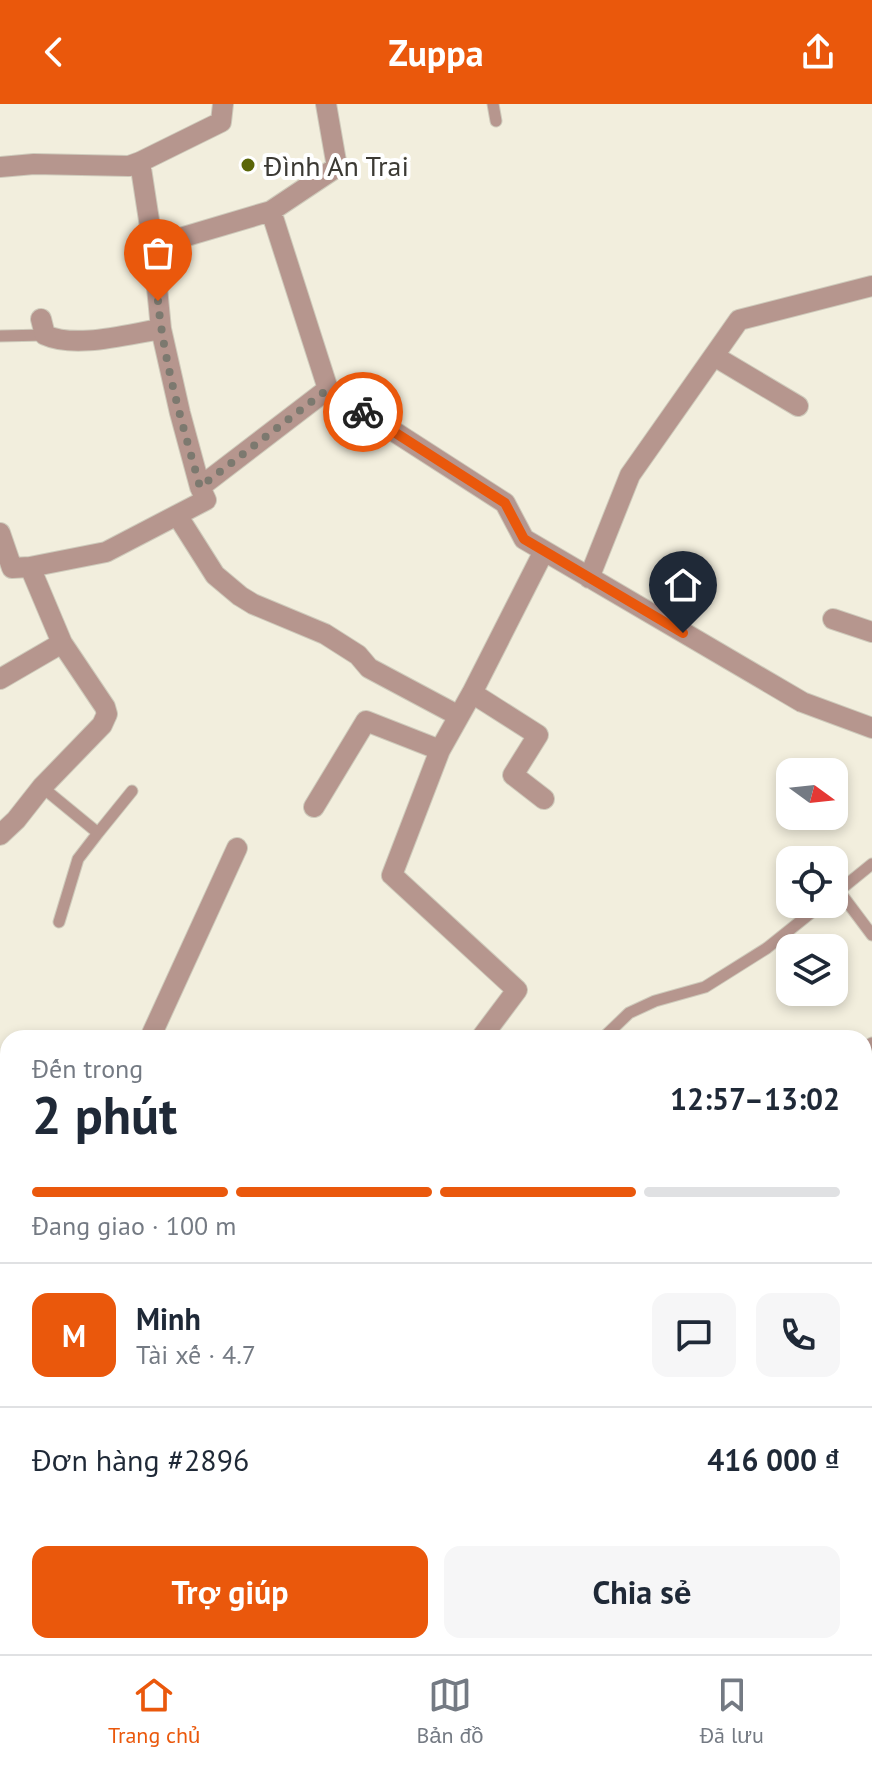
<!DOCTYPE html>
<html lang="vi">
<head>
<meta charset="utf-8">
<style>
  body { margin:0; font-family:"PT Sans",sans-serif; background:#f6f6f7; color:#1f2937; height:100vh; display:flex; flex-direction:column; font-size:30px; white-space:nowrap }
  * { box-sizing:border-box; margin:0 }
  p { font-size:26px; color:#747a83 }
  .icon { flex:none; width:44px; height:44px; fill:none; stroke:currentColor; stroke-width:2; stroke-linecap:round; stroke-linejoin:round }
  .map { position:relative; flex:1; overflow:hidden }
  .side { position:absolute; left:0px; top:926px; width:872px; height:624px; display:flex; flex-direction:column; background:#fff; border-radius:24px 24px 0 0; box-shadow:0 4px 12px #0003 }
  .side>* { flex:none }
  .needle { width:52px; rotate:105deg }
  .tools { position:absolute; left:776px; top:654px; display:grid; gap:16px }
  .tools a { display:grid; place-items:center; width:72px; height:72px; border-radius:16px; background:#fff; box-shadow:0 4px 12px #0003; font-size:40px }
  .pin { position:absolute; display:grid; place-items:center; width:68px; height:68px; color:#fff; margin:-82px -34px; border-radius:50% 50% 50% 0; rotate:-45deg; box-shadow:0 0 8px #0007 }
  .pin .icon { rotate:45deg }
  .courier { position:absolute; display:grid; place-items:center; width:80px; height:80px; margin:-40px; border:6px solid #ea580c; border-radius:50%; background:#fff; color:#222; box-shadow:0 2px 10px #0007 }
  .summary em { font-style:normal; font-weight:800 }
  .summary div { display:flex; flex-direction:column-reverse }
  .summary { display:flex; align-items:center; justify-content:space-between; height:136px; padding:0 32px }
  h1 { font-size:52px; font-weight:800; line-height:60px }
  .bar { display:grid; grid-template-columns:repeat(4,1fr); gap:12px 8px; align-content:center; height:96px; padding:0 32px }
  .bar i { height:10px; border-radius:6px; background:#e0e1e3 }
  .bar .active { background:#ea580c }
  .bar p { grid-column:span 4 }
  .line { display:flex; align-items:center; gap:20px; padding:0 32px; border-top:2px solid #e0e1e3 }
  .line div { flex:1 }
  .round { display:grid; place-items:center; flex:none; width:84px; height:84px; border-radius:16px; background:#f6f6f7 }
  .action { display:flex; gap:16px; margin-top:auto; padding:16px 32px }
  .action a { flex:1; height:92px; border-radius:16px; background:#ea580c; color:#fff; font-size:32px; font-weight:800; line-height:92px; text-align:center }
  .action a+a { background:#f6f6f7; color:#1f2937 }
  header { display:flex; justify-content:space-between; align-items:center; height:104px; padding:0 32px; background:#ea580c; color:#fff; font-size:36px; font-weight:800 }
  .tab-bar { display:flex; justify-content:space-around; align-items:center; height:112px; border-top:2px solid #e0e1e3; background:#fff; font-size:22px; color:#747a83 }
  .tab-bar a { display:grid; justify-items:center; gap:4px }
  .tab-bar .active { color:#ea580c }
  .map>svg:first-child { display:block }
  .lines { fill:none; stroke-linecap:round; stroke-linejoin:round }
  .lane-casing { stroke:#cecabb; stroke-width:13 }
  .street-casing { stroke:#cecabb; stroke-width:22 }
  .lane { stroke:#b6968e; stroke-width:11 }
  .street { stroke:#b6968e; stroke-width:20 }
  .done { stroke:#7c796f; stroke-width:8; stroke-dasharray:0 14.4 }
  .route { stroke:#ea580c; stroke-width:10 }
  .poi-dot { fill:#5b6608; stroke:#fff; stroke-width:3 }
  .labels { text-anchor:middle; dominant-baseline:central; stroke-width:8; stroke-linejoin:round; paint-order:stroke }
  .poi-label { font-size:28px; fill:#3c3a34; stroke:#fff; text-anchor:start }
</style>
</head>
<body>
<header><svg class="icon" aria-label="back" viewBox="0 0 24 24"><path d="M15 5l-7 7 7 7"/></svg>Zuppa<svg class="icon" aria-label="share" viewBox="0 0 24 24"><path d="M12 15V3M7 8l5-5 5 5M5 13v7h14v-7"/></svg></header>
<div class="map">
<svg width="872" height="1550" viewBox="0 0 872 1550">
  <rect width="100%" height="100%" fill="#f2eedd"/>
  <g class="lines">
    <!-- lane casing -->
    <g class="lane-casing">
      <path id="lane" d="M 493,0 L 496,17
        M 0,232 L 45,231
        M 42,683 L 98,729 L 78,755 L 59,818
        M 98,729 L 132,687
        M 839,787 L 872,831
        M 835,790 L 872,760
        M 603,934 L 629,909 L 655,897 L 705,883 L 767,844 L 822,800
        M 864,944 L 872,939
        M 864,1052 L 872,1046"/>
    </g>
    <!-- street casing -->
    <g class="street-casing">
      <path id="street" d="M 0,63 L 34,60 L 129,62 L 140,58 L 221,18 L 223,0
        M 271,107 L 328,285 L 505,399 L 524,435 L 802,598 L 872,624
        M 153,142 L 271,107 L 337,63 L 326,0
        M 41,215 L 45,231 C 76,245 128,230 161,225
        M 714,252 L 798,302
        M 200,383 L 328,285
        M 177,411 L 215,471 L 240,492 L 253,500 L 325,530 L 358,551 L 369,564 L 459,612
        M 0,429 L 12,464 L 30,463 L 106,448 L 206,396 L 200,383 L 180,309 L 161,225 L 153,142 L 140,58
        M 589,474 L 630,371 L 739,216 L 872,182
        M 833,515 L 872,528
        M 0,575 L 62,539 L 30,463
        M 472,589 L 538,631 L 513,671 L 544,695
        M 314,703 L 366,617 L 440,646
        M 0,731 L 16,716 L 42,683 L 102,621 L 107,610 L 105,603 L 62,539
        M 150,934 L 237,744
        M 481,934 L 517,886 L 392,771 L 440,646 L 472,589 L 544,447
        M 0,992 L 8,994
        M 674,1542 L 690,1550
        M 123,1550 L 123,1542
        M 360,1550 L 379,1543 L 439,1542"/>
    </g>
    <!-- lane -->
    <use href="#lane" class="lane"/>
    <!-- street -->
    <use href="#street" class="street"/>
  </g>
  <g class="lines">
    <!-- done -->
    <path class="done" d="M 158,197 C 164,260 183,322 200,383 L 328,285 L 363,308"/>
    <!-- route -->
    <path class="route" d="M 363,308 L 505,399 L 524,435 L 683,529"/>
  </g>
  <!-- markers -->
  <circle class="poi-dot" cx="248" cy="61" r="8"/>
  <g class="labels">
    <!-- poi labels -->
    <g class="poi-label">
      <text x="264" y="61">Đình An Trai</text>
    </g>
  </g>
</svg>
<div class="tools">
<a><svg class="needle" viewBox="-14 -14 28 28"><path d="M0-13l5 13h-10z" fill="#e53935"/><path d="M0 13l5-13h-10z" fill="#747a83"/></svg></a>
<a><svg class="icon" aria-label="locate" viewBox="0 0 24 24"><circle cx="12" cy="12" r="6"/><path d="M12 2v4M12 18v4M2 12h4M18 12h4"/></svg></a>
<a><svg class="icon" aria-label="layers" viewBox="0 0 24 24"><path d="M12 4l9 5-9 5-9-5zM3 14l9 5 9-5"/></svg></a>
</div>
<div class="pin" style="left:158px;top:197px;background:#ea580c"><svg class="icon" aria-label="bag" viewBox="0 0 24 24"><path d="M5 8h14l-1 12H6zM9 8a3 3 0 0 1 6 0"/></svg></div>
<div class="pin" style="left:683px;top:529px;background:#1f2937"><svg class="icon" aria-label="home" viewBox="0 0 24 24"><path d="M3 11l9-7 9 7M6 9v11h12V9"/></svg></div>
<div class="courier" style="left:363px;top:308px"><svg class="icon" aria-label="bike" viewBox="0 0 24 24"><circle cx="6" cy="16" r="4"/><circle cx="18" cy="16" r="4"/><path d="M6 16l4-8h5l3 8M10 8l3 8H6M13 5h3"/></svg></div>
<section class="side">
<div class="summary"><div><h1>2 phút</h1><p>Đến trong</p></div><em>12:57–13:02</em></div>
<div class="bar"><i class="active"></i><i class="active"></i><i class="active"></i><i></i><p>Đang giao · 100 m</p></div>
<div class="line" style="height:144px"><b class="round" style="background:#ea580c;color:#fff">M</b><div><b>Minh</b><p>Tài xế · 4.7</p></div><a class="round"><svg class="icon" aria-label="chat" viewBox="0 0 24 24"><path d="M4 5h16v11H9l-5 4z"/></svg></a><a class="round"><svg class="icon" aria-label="phone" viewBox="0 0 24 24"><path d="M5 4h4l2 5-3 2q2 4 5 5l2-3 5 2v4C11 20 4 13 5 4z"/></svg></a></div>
<div class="line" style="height:104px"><div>Đơn hàng #2896</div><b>416 000 ₫</b></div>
<div class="action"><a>Trợ giúp</a><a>Chia sẻ</a></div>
</section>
</div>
<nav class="tab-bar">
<a class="active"><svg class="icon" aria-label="home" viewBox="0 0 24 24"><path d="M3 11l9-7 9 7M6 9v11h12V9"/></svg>Trang chủ</a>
<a><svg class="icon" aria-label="map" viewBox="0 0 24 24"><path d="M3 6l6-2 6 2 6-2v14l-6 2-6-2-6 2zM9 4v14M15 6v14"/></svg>Bản đồ</a>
<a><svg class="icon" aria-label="saved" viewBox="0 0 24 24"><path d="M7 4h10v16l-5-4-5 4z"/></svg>Đã lưu</a>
</nav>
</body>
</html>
